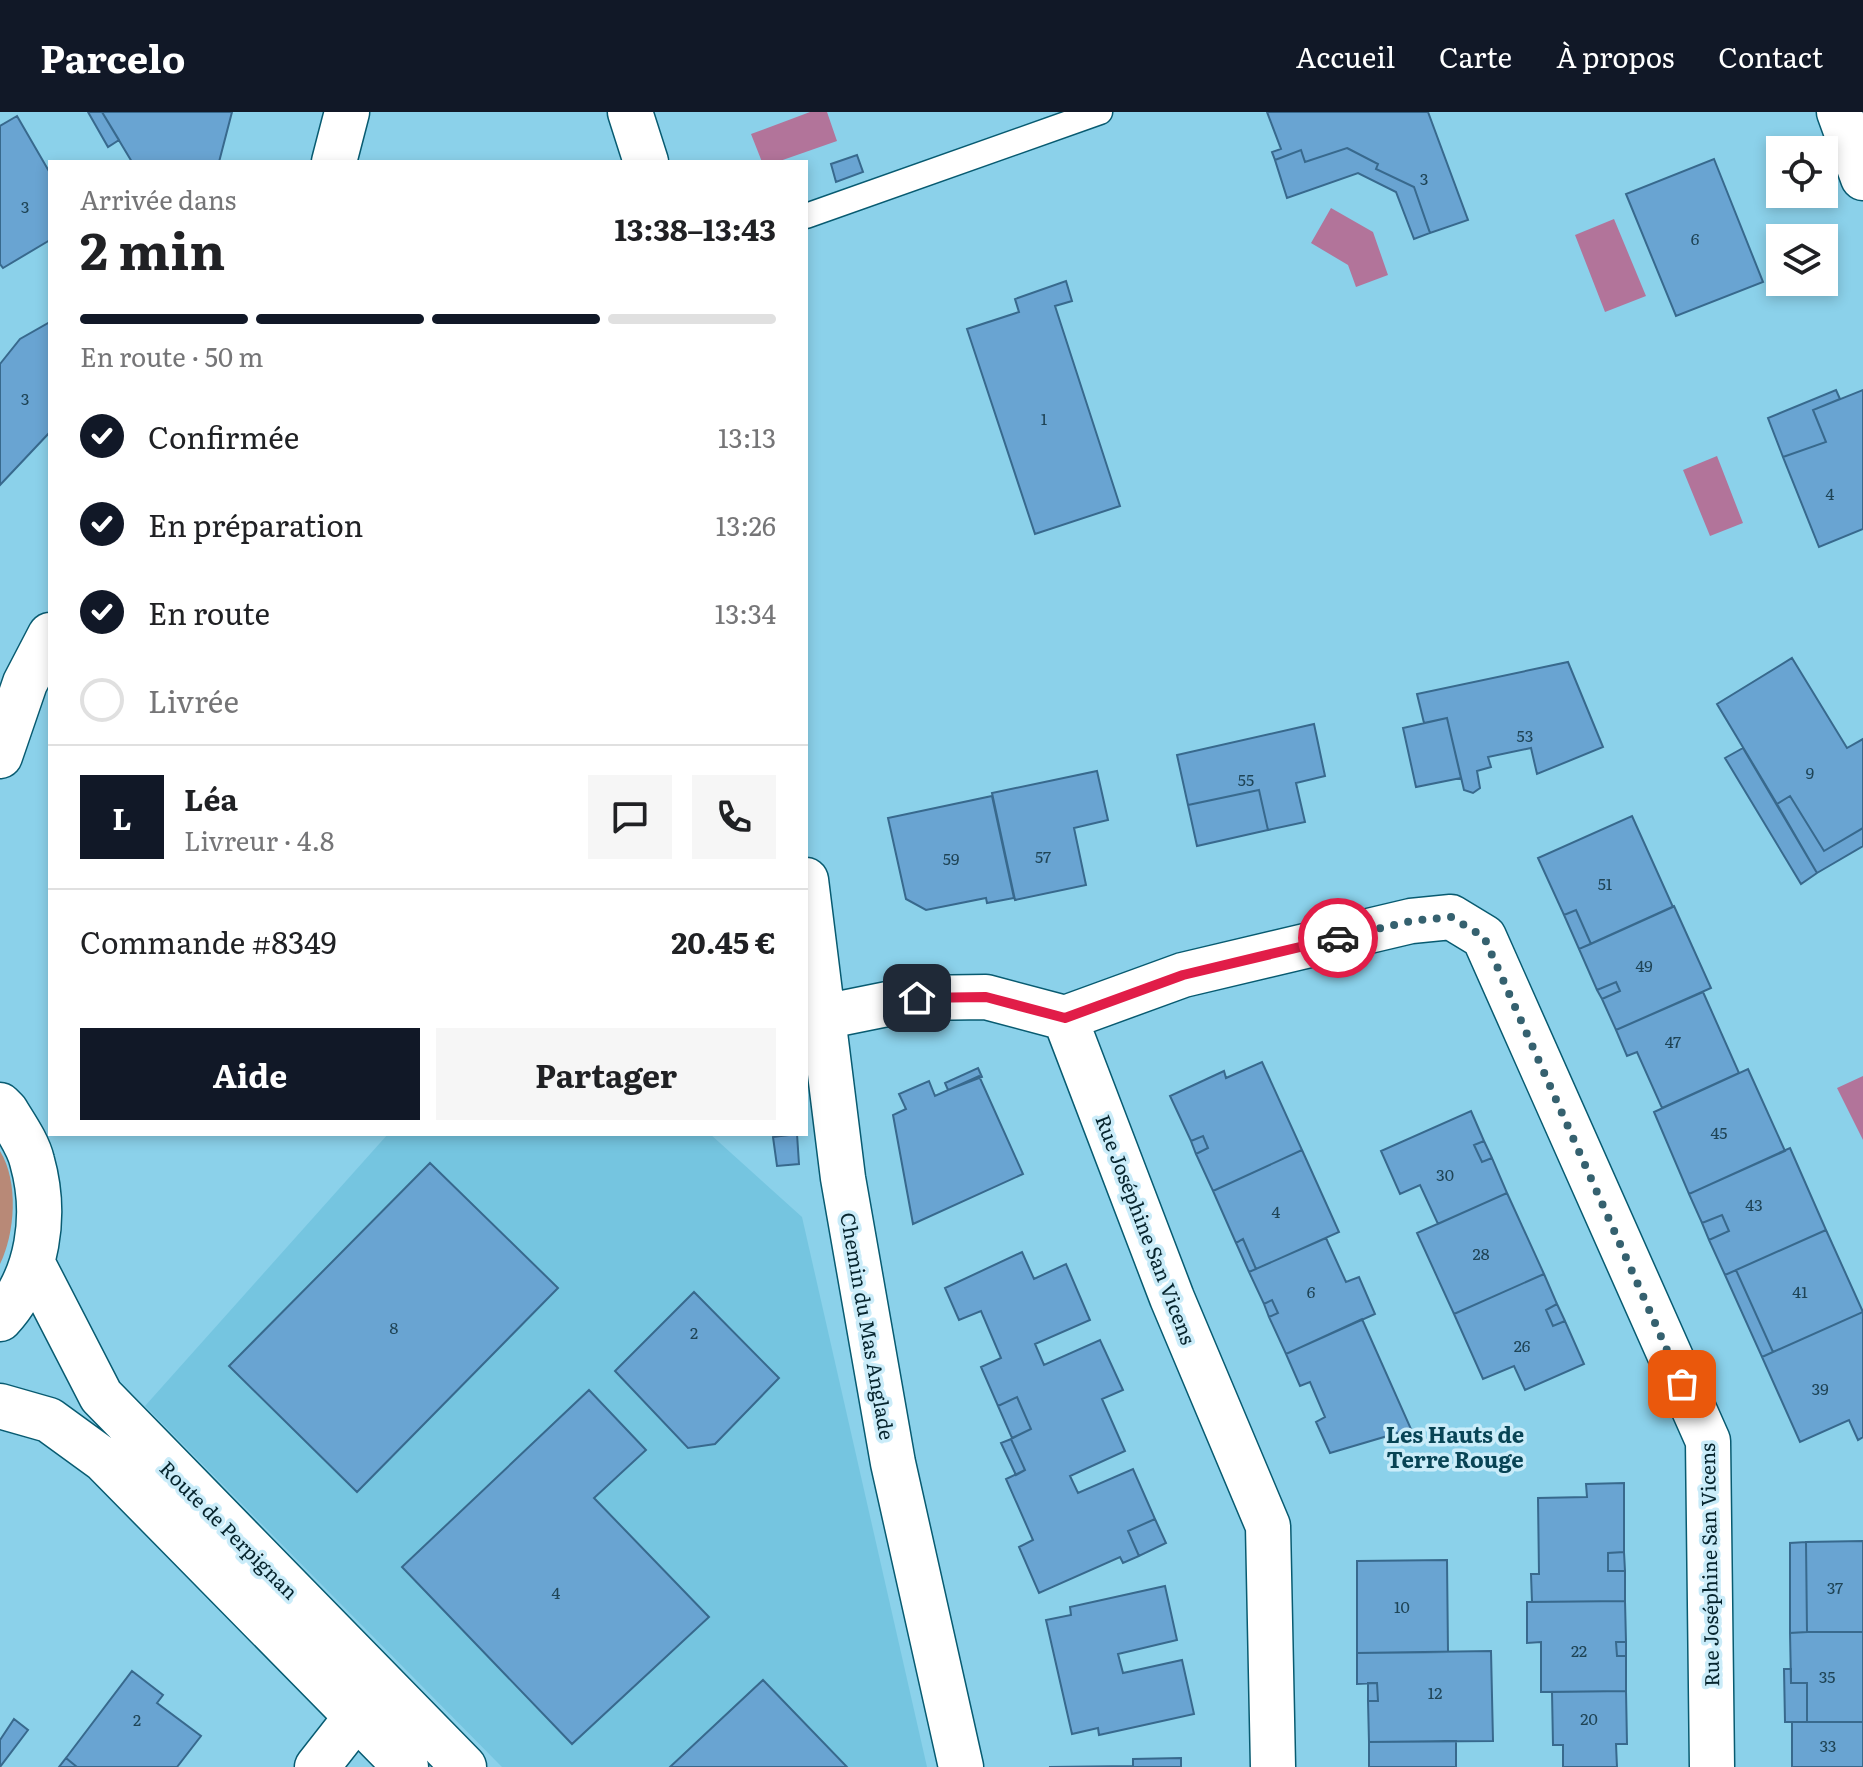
<!DOCTYPE html>
<html lang="fr">
<head>
<meta charset="utf-8">
<style>
  body { margin:0; font-family:Literata,serif; background:#f6f6f6; color:#202124; height:100vh; display:flex; flex-direction:column; font-size:30px; white-space:nowrap }
  * { box-sizing:border-box; margin:0 }
  p { font-size:26px; color:#757577 }
  .icon { flex:none; width:44px; height:44px; fill:none; stroke:currentColor; stroke-width:2; stroke-linecap:round; stroke-linejoin:round }
  .map { position:relative; flex:1; overflow:hidden }
  .side { position:absolute; left:48px; top:48px; width:760px; height:976px; display:flex; flex-direction:column; background:#fff; border-radius:0px; box-shadow:0 4px 12px #0003 }
  .side>* { flex:none }
  .fabs { position:absolute; left:1766px; top:24px; display:grid; gap:16px }
  .fabs a { display:grid; place-items:center; width:72px; height:72px; border-radius:0px; background:#fff; box-shadow:0 4px 12px #0003; font-size:40px }
  .pin { position:absolute; display:grid; place-items:center; width:68px; height:68px; color:#fff; margin:-34px; border-radius:16px; box-shadow:0 4px 12px #0006 }
  .courier { position:absolute; display:grid; place-items:center; width:80px; height:80px; margin:-40px; border:6px solid #e11d48; border-radius:50%; background:#fff; color:#222; box-shadow:0 2px 10px #0007 }
  .headline em { font-style:normal; font-weight:700 }
  .headline div { display:flex; flex-direction:column-reverse }
  .headline { display:flex; align-items:center; justify-content:space-between; height:136px; padding:0 32px }
  h1 { font-size:52px; font-weight:700; line-height:60px }
  .bar { display:grid; grid-template-columns:repeat(4,1fr); gap:12px 8px; align-content:center; height:96px; padding:0 32px }
  .bar i { height:10px; border-radius:6px; background:#e0e0e0 }
  .bar .on { background:#111827 }
  .bar p { grid-column:span 4 }
  .line { display:flex; align-items:center; gap:20px; padding:0 32px; border-top:2px solid #e0e0e0 }
  .line div { flex:1 }
  .round { display:grid; place-items:center; flex:none; width:84px; height:84px; border-radius:0px; background:#f6f6f6 }
  ol { padding:0 32px; list-style:none }
  li { display:flex; align-items:center; gap:24px; height:88px }
  li p { margin-inline-start:auto }
  li .icon { padding:8px; border-radius:50%; background:#111827; color:#fff; stroke-width:4 }
  li:last-child { color:#757577 }
  li i { width:44px; height:44px; border:4px solid #e0e0e0; border-radius:50% }
  .cta { display:flex; gap:16px; margin-top:auto; padding:16px 32px }
  .cta a { flex:1; height:92px; border-radius:0px; background:#111827; color:#fff; font-size:32px; font-weight:700; line-height:92px; text-align:center }
  .cta a+a { background:#f6f6f6; color:#202124 }
  header { display:flex; align-items:center; gap:48px; box-sizing:border-box; height:112px; padding:0 40px; background:#111827; color:#fff }
  header strong { font-size:38px }
  nav { display:flex; gap:44px; margin-inline-start:auto; font-size:28px }
  .map>svg:first-child { display:block }
  .built { fill:#75c5e0 }
  .green { fill:#b88977 }
  .water { fill:#b2749a }
  .building { fill:#69a4d2; stroke:#38698d; stroke-width:2 }
  .lines { fill:none; stroke-linecap:round; stroke-linejoin:round }
  .service-casing { stroke:#085b71; stroke-width:27 }
  .minor-casing { stroke:#085b71; stroke-width:47 }
  .tertiary-casing { stroke:#085b71; stroke-width:47 }
  .service { stroke:#fff; stroke-width:24 }
  .minor { stroke:#fff; stroke-width:44 }
  .tertiary { stroke:#fff; stroke-width:44 }
  .done { stroke:#35616f; stroke-width:8; stroke-dasharray:0 14.4 }
  .route { stroke:#e11d48; stroke-width:10 }
  .labels { text-anchor:middle; dominant-baseline:central; stroke-width:7; stroke-linejoin:round; paint-order:stroke }
  .number-label { font-size:16px; fill:#1f4456 }
  .street-label { font-size:20px; fill:#06242d; stroke:#caecf9 }
  .neighbourhood-label { font-size:22px; font-weight:bold; fill:#084455; stroke:#caecf9 }
</style>
</head>
<body>
<header>
<strong>Parcelo</strong>
<nav><a>Accueil</a><a>Carte</a><a>À propos</a><a>Contact</a></nav>
</header>
<div class="map">
<svg width="1863" height="1655" viewBox="0 0 1863 1655">
  <rect width="100%" height="100%" fill="#8bd1ea"/>
  <!-- built -->
  <path class="built" d="M 388,1022 L 710,1022 L 802,1105 L 927,1655 L 502,1655 L 145,1294 Z"/>
  <!-- green -->
  <path class="green" d="M 0,1039 C 19,1070 15,1121 0,1152 Z"/>
  <!-- water -->
  <path class="water" d="M 810,0 L 827,0 L 837,29 L 777,50 L 762,50 L 751,22 Z
    M 1331,96 L 1373,120 L 1388,163 L 1356,175 L 1348,153 L 1311,131 Z
    M 1614,107 L 1646,184 L 1605,200 L 1575,123 Z
    M 1717,344 L 1743,411 L 1710,424 L 1683,358 Z
    M 1863,964 L 1863,1028 L 1837,976 Z"/>
  <!-- building -->
  <path class="building" d="M 88,0 L 102,0 L 119,28 L 108,35 Z
    M 102,0 L 232,0 L 219,50 L 132,50 Z
    M 1267,0 L 1428,0 L 1468,108 L 1430,121 L 1414,75 L 1376,57 L 1378,52 L 1347,36 L 1305,50 L 1301,38 L 1275,48 L 1272,40 L 1281,37 Z
    M 17,4 L 50,61 L 50,128 L 3,156 L 0,152 L 0,14 Z
    M 1347,36 L 1378,52 L 1376,57 L 1414,75 L 1430,121 L 1414,127 L 1396,80 L 1358,61 L 1287,86 L 1275,48 L 1301,38 L 1305,50 Z
    M 857,43 L 863,60 L 836,70 L 831,52 Z
    M 1714,47 L 1763,170 L 1676,204 L 1626,82 Z
    M 1066,169 L 1072,189 L 1055,194 L 1120,394 L 1035,422 L 967,217 L 1019,200 L 1015,187 Z
    M 50,210 L 50,320 L 0,373 L 0,252 L 20,227 Z
    M 1836,278 L 1840,287 L 1813,298 L 1826,330 L 1783,345 L 1768,306 Z
    M 1863,278 L 1863,417 L 1819,435 L 1783,345 L 1826,330 L 1813,298 Z
    M 1792,546 L 1847,636 L 1863,627 L 1863,716 L 1824,739 L 1790,684 L 1777,692 L 1717,592 Z
    M 1568,550 L 1603,635 L 1537,662 L 1531,636 L 1488,645 L 1491,655 L 1477,659 L 1480,676 L 1473,681 L 1464,678 L 1447,606 L 1424,611 L 1417,582 Z
    M 1447,606 L 1461,666 L 1416,675 L 1403,616 Z
    M 1314,612 L 1325,664 L 1296,671 L 1305,710 L 1268,718 L 1259,678 L 1188,693 L 1177,643 Z
    M 1743,636 L 1817,761 L 1801,772 L 1725,646 Z
    M 1097,659 L 1108,708 L 1074,716 L 1086,773 L 1015,788 L 992,681 Z
    M 1259,678 L 1268,718 L 1197,734 L 1188,693 Z
    M 992,684 L 1014,786 L 987,791 L 986,786 L 926,798 L 906,787 L 888,706 Z
    M 1790,684 L 1824,739 L 1863,716 L 1863,734 L 1817,761 L 1777,692 Z
    M 1632,704 L 1673,795 L 1591,832 L 1576,798 L 1564,803 L 1538,746 Z
    M 1674,794 L 1711,876 L 1616,918 L 1602,887 L 1620,879 L 1616,870 L 1597,878 L 1579,837 Z
    M 1576,798 L 1591,832 L 1579,837 L 1564,803 Z
    M 1616,870 L 1620,879 L 1602,887 L 1597,878 Z
    M 1703,880 L 1739,961 L 1662,996 L 1637,940 L 1627,944 L 1616,918 Z
    M 1262,950 L 1302,1038 L 1213,1079 L 1196,1042 L 1208,1036 L 1203,1024 L 1191,1029 L 1170,984 L 1224,959 L 1226,966 Z
    M 978,956 L 982,965 L 948,978 L 945,971 Z
    M 1748,957 L 1785,1039 L 1689,1082 L 1654,1000 Z
    M 979,964 L 1023,1062 L 913,1112 L 893,1003 L 906,997 L 899,982 L 929,969 L 935,984 Z
    M 1471,999 L 1484,1029 L 1474,1033 L 1482,1050 L 1492,1046 L 1507,1081 L 1438,1112 L 1420,1073 L 1400,1082 L 1381,1039 Z
    M 797,1022 L 799,1052 L 777,1054 L 773,1025 Z
    M 1203,1024 L 1208,1036 L 1196,1042 L 1191,1029 Z
    M 1484,1029 L 1492,1046 L 1482,1050 L 1474,1033 Z
    M 1790,1036 L 1826,1118 L 1725,1163 L 1709,1128 L 1729,1119 L 1722,1103 L 1702,1111 L 1689,1082 Z
    M 1302,1038 L 1339,1120 L 1256,1157 L 1243,1127 L 1236,1131 L 1213,1079 Z
    M 430,1051 L 558,1176 L 357,1380 L 229,1254 Z
    M 1507,1081 L 1544,1162 L 1454,1202 L 1417,1121 Z
    M 1722,1103 L 1729,1119 L 1709,1128 L 1702,1111 Z
    M 1826,1118 L 1863,1200 L 1773,1240 L 1736,1158 Z
    M 1326,1126 L 1346,1170 L 1359,1165 L 1375,1202 L 1286,1242 L 1269,1205 L 1278,1201 L 1272,1188 L 1264,1192 L 1249,1160 Z
    M 1243,1127 L 1256,1157 L 1249,1160 L 1236,1131 Z
    M 1022,1140 L 1034,1167 L 1066,1152 L 1090,1208 L 1035,1232 L 1044,1253 L 1100,1228 L 1123,1278 L 1102,1287 L 1125,1339 L 1070,1364 L 1078,1381 L 1133,1357 L 1155,1407 L 1128,1419 L 1139,1444 L 1123,1451 L 1120,1445 L 1039,1481 L 1019,1435 L 1033,1428 L 1006,1367 L 1025,1358 L 1011,1327 L 1031,1317 L 1017,1285 L 998,1294 L 981,1255 L 1001,1246 L 981,1199 L 959,1208 L 945,1176 Z
    M 1736,1158 L 1773,1240 L 1762,1245 L 1725,1163 Z
    M 1544,1162 L 1557,1192 L 1546,1198 L 1553,1214 L 1565,1209 L 1584,1252 L 1525,1278 L 1514,1254 L 1483,1267 L 1454,1202 Z
    M 694,1180 L 779,1266 L 715,1332 L 688,1336 L 615,1259 Z
    M 1272,1188 L 1278,1201 L 1269,1205 L 1264,1192 Z
    M 1557,1192 L 1565,1209 L 1553,1214 L 1546,1198 Z
    M 1863,1200 L 1863,1325 L 1858,1328 L 1849,1308 L 1800,1330 L 1762,1245 Z
    M 1362,1207 L 1411,1317 L 1330,1341 L 1316,1310 L 1325,1305 L 1310,1270 L 1300,1274 L 1286,1242 Z
    M 589,1278 L 646,1338 L 594,1386 L 709,1505 L 572,1632 L 402,1455 Z
    M 1017,1285 L 1031,1317 L 1012,1326 L 998,1294 Z
    M 1011,1327 L 1025,1358 L 1016,1363 L 1001,1331 Z
    M 1624,1371 L 1624,1440 L 1608,1441 L 1608,1459 L 1625,1459 L 1625,1489 L 1532,1490 L 1531,1462 L 1539,1462 L 1538,1386 L 1587,1385 L 1586,1372 Z
    M 1155,1407 L 1166,1431 L 1139,1444 L 1128,1419 Z
    M 1863,1429 L 1863,1520 L 1807,1520 L 1806,1430 Z
    M 1806,1430 L 1807,1520 L 1790,1521 L 1790,1431 Z
    M 1624,1440 L 1625,1459 L 1608,1459 L 1608,1441 Z
    M 1447,1448 L 1448,1540 L 1357,1541 L 1357,1449 Z
    M 1165,1474 L 1177,1528 L 1118,1542 L 1123,1561 L 1182,1548 L 1194,1602 L 1099,1623 L 1098,1616 L 1072,1622 L 1046,1508 L 1071,1503 L 1070,1495 Z
    M 1625,1489 L 1626,1530 L 1616,1530 L 1617,1544 L 1626,1544 L 1626,1579 L 1541,1580 L 1541,1530 L 1527,1531 L 1527,1490 Z
    M 1807,1520 L 1863,1520 L 1863,1610 L 1807,1610 L 1807,1571 L 1791,1571 L 1790,1521 Z
    M 1616,1530 L 1626,1530 L 1626,1544 L 1617,1544 Z
    M 1491,1539 L 1493,1629 L 1369,1630 L 1368,1589 L 1378,1589 L 1377,1571 L 1357,1572 L 1357,1541 Z
    M 1784,1557 L 1791,1557 L 1791,1571 L 1807,1571 L 1807,1610 L 1785,1610 Z
    M 132,1559 L 163,1583 L 157,1591 L 201,1624 L 177,1655 L 77,1655 L 66,1646 Z
    M 763,1568 L 847,1655 L 670,1655 Z
    M 1368,1571 L 1377,1571 L 1378,1589 L 1368,1589 Z
    M 1626,1579 L 1627,1632 L 1616,1632 L 1617,1655 L 1563,1655 L 1563,1633 L 1553,1633 L 1552,1580 Z
    M 14,1607 L 28,1618 L 0,1655 L 0,1628 Z
    M 1792,1610 L 1863,1610 L 1863,1655 L 1792,1655 Z
    M 1456,1629 L 1456,1655 L 1369,1655 L 1369,1630 Z
    M 66,1646 L 77,1655 L 59,1655 Z
    M 1181,1646 L 1181,1655 L 1049,1655 L 1133,1654 L 1133,1647 Z"/>
  <g class="lines">
    <!-- service casing -->
    <g class="service-casing">
      <path id="service" d="M 806,104 L 1100,0"/>
    </g>
    <!-- minor casing -->
    <g class="minor-casing">
      <path id="minor" d="M 630,0 L 646,50
        M 1839,0 L 1863,66
        M 806,768 L 843,1066 L 893,1351 L 961,1655
        M 823,905 L 917,886 L 986,885 L 1065,906 L 1183,863 L 1411,809 L 1451,805 L 1484,825 L 1708,1329 L 1712,1655
        M 1065,906 L 1172,1186 L 1268,1414 L 1273,1655
        M 317,1655 L 357,1604 L 382,1579"/>
    </g>
    <!-- tertiary casing -->
    <g class="tertiary-casing">
      <path id="tertiary" d="M 334,50 L 347,0
        M 0,644 L 25,571 L 50,523
        M 0,993 L 6,999 C 15,1014 28,1032 32,1049 C 47,1102 39,1165 0,1207
        M 33,1152 L 101,1284 L 464,1655
        M 0,1294 L 49,1308 L 104,1348 L 406,1655"/>
    </g>
    <!-- service -->
    <use href="#service" class="service"/>
    <!-- minor -->
    <use href="#minor" class="minor"/>
    <!-- tertiary -->
    <use href="#tertiary" class="tertiary"/>
  </g>
  <g class="lines">
    <!-- done -->
    <path class="done" d="M 1338,826 L 1411,809 L 1451,805 L 1484,825 L 1682,1272"/>
    <!-- route -->
    <path class="route" d="M 917,886 L 986,885 L 1065,906 L 1183,863 L 1338,826"/>
  </g>
  <g class="labels">
    <!-- number labels -->
    <g class="number-label">
      <text x="1424" y="66">3</text>
      <text x="25" y="94">3</text>
      <text x="1695" y="126">6</text>
      <text x="25" y="286">3</text>
      <text x="1044" y="306">1</text>
      <text x="1830" y="381">4</text>
      <text x="1525" y="623">53</text>
      <text x="1810" y="660">9</text>
      <text x="1246" y="667">55</text>
      <text x="1043" y="744">57</text>
      <text x="951" y="746">59</text>
      <text x="1605" y="771">51</text>
      <text x="1644" y="853">49</text>
      <text x="1673" y="929">47</text>
      <text x="1719" y="1020">45</text>
      <text x="1445" y="1062">30</text>
      <text x="1754" y="1092">43</text>
      <text x="1276" y="1099">4</text>
      <text x="1481" y="1141">28</text>
      <text x="1311" y="1179">6</text>
      <text x="1800" y="1179">41</text>
      <text x="394" y="1215">8</text>
      <text x="694" y="1220">2</text>
      <text x="1522" y="1233">26</text>
      <text x="1820" y="1276">39</text>
      <text x="1835" y="1475">37</text>
      <text x="556" y="1480">4</text>
      <text x="1402" y="1494">10</text>
      <text x="1579" y="1538">22</text>
      <text x="1827" y="1564">35</text>
      <text x="1435" y="1580">12</text>
      <text x="1589" y="1606">20</text>
      <text x="137" y="1607">2</text>
      <text x="1828" y="1633">33</text>
    </g>
    <!-- street labels -->
    <g class="street-label">
      <text transform="translate(1147 1117) rotate(69)">Rue Joséphine San Vicens</text>
      <text transform="translate(869 1214) rotate(80)">Chemin du Mas Anglade</text>
      <text transform="translate(230 1417) rotate(45)">Route de Perpignan</text>
      <text transform="translate(1708 1453) rotate(-91)">Rue Joséphine San Vicens</text>
    </g>
    <!-- neighbourhood labels -->
    <g class="neighbourhood-label">
      <text x="1455" y="1321">Les Hauts de<tspan x="1455" dy="25">Terre Rouge</tspan></text>
    </g>
  </g>
</svg>
<div class="fabs">
<a><svg class="icon" aria-label="locate" viewBox="0 0 24 24"><circle cx="12" cy="12" r="6"/><path d="M12 2v4M12 18v4M2 12h4M18 12h4"/></svg></a>
<a><svg class="icon" aria-label="layers" viewBox="0 0 24 24"><path d="M12 4l9 5-9 5-9-5zM3 14l9 5 9-5"/></svg></a>
</div>
<div class="pin" style="left:1682px;top:1272px;background:#ea580c"><svg class="icon" aria-label="bag" viewBox="0 0 24 24"><path d="M5 8h14l-1 12H6zM9 8a3 3 0 0 1 6 0"/></svg></div>
<div class="pin" style="left:917px;top:886px;background:#1f2937"><svg class="icon" aria-label="home" viewBox="0 0 24 24"><path d="M3 11l9-7 9 7M6 9v11h12V9"/></svg></div>
<div class="courier" style="left:1338px;top:826px"><svg class="icon" aria-label="car" viewBox="0 0 24 24"><path d="M5 17H2v-5l4-1 3-4h7l3 4 3 1v5h-3M9 17h6M6 11h13"/><circle cx="7" cy="17" r="2"/><circle cx="17" cy="17" r="2"/></svg></div>
<section class="side">
<div class="headline"><div><h1>2 min</h1><p>Arrivée dans</p></div><em>13:38–13:43</em></div>
<div class="bar"><i class="on"></i><i class="on"></i><i class="on"></i><i></i><p>En route · 50 m</p></div>
<ol>
<li><svg class="icon" aria-label="check" viewBox="0 0 24 24"><path d="M5 12l5 5 9-10"/></svg>Confirmée<p>13:13</p></li>
<li><svg class="icon" aria-label="check" viewBox="0 0 24 24"><path d="M5 12l5 5 9-10"/></svg>En préparation<p>13:26</p></li>
<li><svg class="icon" aria-label="check" viewBox="0 0 24 24"><path d="M5 12l5 5 9-10"/></svg>En route<p>13:34</p></li>
<li><i></i>Livrée</li>
</ol>
<div class="line" style="height:144px"><b class="round" style="background:#111827;color:#fff">L</b><div><b>Léa</b><p>Livreur · 4.8</p></div><a class="round"><svg class="icon" aria-label="chat" viewBox="0 0 24 24"><path d="M4 5h16v11H9l-5 4z"/></svg></a><a class="round"><svg class="icon" aria-label="phone" viewBox="0 0 24 24"><path d="M5 4h4l2 5-3 2q2 4 5 5l2-3 5 2v4C11 20 4 13 5 4z"/></svg></a></div>
<div class="line" style="height:104px"><div>Commande #8349</div><b>20.45 €</b></div>
<div class="cta"><a>Aide</a><a>Partager</a></div>
</section>
</div>
</body>
</html>
